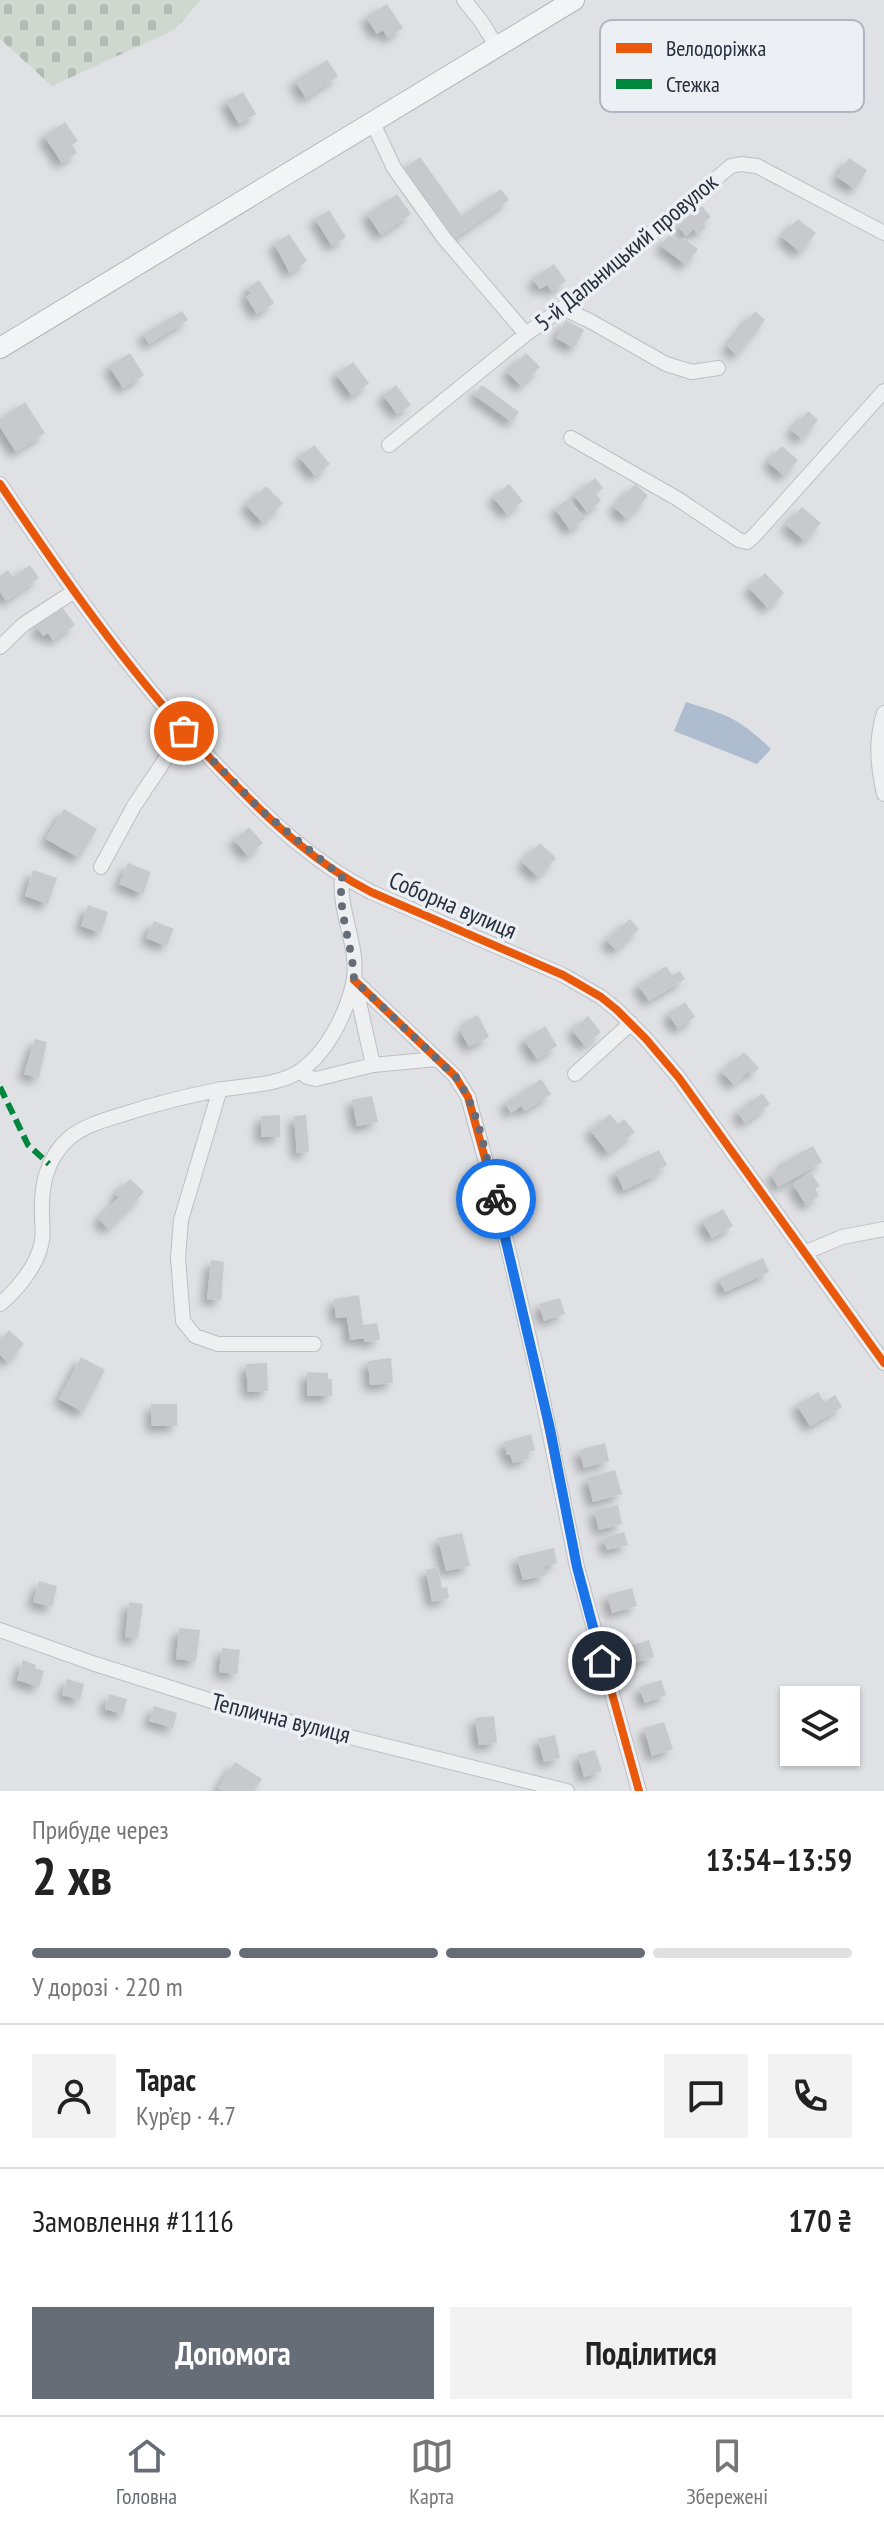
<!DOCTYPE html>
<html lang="uk">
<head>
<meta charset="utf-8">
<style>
  body { margin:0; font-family:"PT Sans Narrow",sans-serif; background:#f2f2f2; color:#222; height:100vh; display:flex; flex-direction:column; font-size:30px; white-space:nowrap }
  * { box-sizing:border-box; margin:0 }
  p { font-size:26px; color:#767676 }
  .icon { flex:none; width:44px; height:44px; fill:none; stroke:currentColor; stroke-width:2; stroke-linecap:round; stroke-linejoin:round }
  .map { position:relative; height:1791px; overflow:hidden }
  .side { display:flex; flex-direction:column; background:#fff; flex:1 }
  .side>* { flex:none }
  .tools { position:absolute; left:780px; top:1686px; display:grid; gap:16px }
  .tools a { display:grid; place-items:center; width:80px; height:80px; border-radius:0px; background:#fff; box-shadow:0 2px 6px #0004; font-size:40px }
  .pin { position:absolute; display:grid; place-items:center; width:68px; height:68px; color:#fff; margin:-34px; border:4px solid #fff; border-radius:50%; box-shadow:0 2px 8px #0007 }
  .courier { position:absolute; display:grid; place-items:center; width:80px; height:80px; margin:-40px; border:6px solid #1a73e8; border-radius:50%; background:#fff; color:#222; box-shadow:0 2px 10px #0007 }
  .head em { font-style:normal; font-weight:800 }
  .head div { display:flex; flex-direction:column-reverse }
  .head { display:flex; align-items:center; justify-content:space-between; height:136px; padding:0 32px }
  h1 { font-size:52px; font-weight:800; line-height:60px }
  .bar { display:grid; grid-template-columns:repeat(4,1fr); gap:12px 8px; align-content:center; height:96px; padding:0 32px }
  .bar i { height:10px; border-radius:6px; background:#e0e0e0 }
  .bar .active { background:#676d77 }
  .bar p { grid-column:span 4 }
  .line { display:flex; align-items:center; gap:20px; padding:0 32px; border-top:2px solid #e0e0e0 }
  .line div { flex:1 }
  .round { display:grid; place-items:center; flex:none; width:84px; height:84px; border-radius:0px; background:#f2f2f2 }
  .primary-button { display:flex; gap:16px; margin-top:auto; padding:16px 32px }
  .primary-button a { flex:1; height:92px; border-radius:0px; background:#676d77; color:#fff; font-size:32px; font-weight:800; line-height:92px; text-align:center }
  .primary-button a+a { background:#f2f2f2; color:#222 }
  .tab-bar { display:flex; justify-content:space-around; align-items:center; height:112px; border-top:2px solid #e0e0e0; background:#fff; font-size:22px; color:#767676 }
  .tab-bar a { display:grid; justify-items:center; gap:4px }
  .tab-bar .active { color:#676d77 }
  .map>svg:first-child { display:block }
  .cemetery { fill:url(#cemetery-stones) }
  .water { fill:#adbccf }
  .building { fill:#c7c9cc; filter:url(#shadow) }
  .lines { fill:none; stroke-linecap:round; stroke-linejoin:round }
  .minor-casing { stroke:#bdbfc2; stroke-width:16 }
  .highway-casing { stroke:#b1b4b8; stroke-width:22 }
  .minor { stroke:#eeeff1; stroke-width:14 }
  .highway { stroke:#f3f4f5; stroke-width:20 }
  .quiet { stroke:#00873e; stroke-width:6; stroke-dasharray:12 6; stroke-linecap:butt }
  .cycleway-casing { stroke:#eceff4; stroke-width:13 }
  .cycleway { stroke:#e8590c; stroke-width:8 }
  .done { stroke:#676d77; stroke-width:8; stroke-dasharray:0 14.4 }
  .route { stroke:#1a73e8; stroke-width:10 }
  .labels { text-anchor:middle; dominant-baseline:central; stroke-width:7; stroke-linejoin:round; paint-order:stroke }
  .street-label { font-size:24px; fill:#272e3c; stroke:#eceff4 }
  .key { fill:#eceff4; stroke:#b1b5bd; stroke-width:2 }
  .key-label { font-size:22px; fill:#272e3c }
</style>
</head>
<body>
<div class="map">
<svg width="884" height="1791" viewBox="0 0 884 1791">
  <defs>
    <pattern id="cemetery-stones" width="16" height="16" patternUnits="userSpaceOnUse" patternTransform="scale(2)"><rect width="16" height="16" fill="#cfd8cf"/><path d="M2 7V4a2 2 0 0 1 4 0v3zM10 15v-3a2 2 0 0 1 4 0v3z" fill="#b2bab3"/></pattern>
    <filter id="shadow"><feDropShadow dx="-6" dy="6" stdDeviation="4" flood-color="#0004"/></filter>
  </defs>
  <rect width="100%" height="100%" fill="#dfe1e4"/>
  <!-- cemetery -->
  <path class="cemetery" d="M 0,0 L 201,0 L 174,30 L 52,86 L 0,39 Z"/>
  <!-- water -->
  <path class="water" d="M 686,702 C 727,715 739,718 771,749 L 757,764 L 674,731 Z"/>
  <!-- building -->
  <path class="building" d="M 387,4 L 403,28 L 388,38 L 383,30 L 377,34 L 366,17 Z
    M 327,60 L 338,76 L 306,98 L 295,81 Z
    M 243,92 L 256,114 L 239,124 L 226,101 Z
    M 65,122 L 78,141 L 72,145 L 77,153 L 62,163 L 44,136 Z
    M 420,157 L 462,216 L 501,189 L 509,200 L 452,240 L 403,169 Z
    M 849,158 L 867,170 L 855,189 L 837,177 Z
    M 397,194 L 411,214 L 381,235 L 367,214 Z
    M 702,206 L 711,217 L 703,223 L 706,227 L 698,234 L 694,229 L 686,236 L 678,226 Z
    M 329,210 L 346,237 L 332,246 L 315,219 Z
    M 798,219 L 816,233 L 800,252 L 782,237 Z
    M 289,234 L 307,261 L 290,273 L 274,244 Z
    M 669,235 L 680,243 L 683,238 L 698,249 L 686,265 L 661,246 Z
    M 554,264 L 566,281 L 552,291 L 547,285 L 540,289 L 533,279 Z
    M 259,280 L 274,303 L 257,314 L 246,297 L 251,293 L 248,288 Z
    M 182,311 L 188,320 L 149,344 L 143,334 Z
    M 755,311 L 765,320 L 737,355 L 727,346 Z
    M 566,320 L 584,330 L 574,348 L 556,338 Z
    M 130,353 L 144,375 L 123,388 L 109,366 Z
    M 526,353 L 540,367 L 521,386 L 507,372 Z
    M 353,362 L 369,383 L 352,396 L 336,374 Z
    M 396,385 L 411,405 L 397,414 L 383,395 Z
    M 482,385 L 519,412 L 512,422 L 474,395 Z
    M 25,402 L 45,433 L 16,452 L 0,427 L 0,419 Z
    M 808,411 L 818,420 L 802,439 L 791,430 Z
    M 314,445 L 330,464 L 315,476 L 299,457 Z
    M 782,446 L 798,460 L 784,476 L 768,462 Z
    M 595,478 L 603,488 L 596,494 L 601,501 L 587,512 L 574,495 Z
    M 509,484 L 523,501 L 507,514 L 493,497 Z
    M 635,484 L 648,496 L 627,519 L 614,507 Z
    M 266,486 L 283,503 L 263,523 L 246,505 Z
    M 569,498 L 585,519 L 570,530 L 555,509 Z
    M 802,507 L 821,523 L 805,541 L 786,525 Z
    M 30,565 L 39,578 L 6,601 L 0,592 L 0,576 L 8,570 L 13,577 Z
    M 765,573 L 784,593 L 768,608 L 749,588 Z
    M 63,608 L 75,625 L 53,640 L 48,633 L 43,636 L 36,626 Z
    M 64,809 L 97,829 L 79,858 L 46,839 Z
    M 249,827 L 263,843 L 248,856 L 234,840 Z
    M 540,843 L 556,858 L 538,877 L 522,862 Z
    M 128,863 L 151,872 L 143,894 L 119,884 Z
    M 33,870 L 57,878 L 48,904 L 25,896 Z
    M 88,905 L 108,912 L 101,933 L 81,926 Z
    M 630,919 L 639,929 L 616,950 L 606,940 Z
    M 154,921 L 174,929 L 166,946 L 146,938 Z
    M 666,966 L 672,975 L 680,971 L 685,979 L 649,1001 L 638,985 Z
    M 685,1002 L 695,1017 L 678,1029 L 668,1014 Z
    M 478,1015 L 489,1037 L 469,1047 L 460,1030 L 468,1025 L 466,1021 Z
    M 588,1016 L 601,1032 L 585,1046 L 572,1030 Z
    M 545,1026 L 557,1046 L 537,1059 L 524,1040 Z
    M 35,1039 L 47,1042 L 39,1078 L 24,1074 Z
    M 744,1052 L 759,1068 L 752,1074 L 749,1071 L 734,1085 L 722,1072 Z
    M 541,1079 L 551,1094 L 525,1111 L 521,1106 L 511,1113 L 505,1103 Z
    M 762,1093 L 770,1104 L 745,1123 L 737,1112 Z
    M 372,1096 L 378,1122 L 357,1126 L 352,1100 Z
    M 610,1114 L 618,1124 L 624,1119 L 635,1132 L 608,1153 L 590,1130 Z
    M 280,1115 L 280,1137 L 261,1137 L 261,1116 Z
    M 306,1115 L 309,1152 L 297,1153 L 294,1116 Z
    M 813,1146 L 822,1162 L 778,1187 L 771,1174 L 784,1167 L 782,1163 Z
    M 659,1150 L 667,1165 L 658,1170 L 660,1173 L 624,1190 L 615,1172 Z
    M 811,1173 L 820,1186 L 815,1189 L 819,1196 L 806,1205 L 793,1184 Z
    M 130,1179 L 144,1192 L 109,1229 L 98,1219 L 119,1197 L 115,1194 Z
    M 723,1209 L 733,1226 L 712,1238 L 702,1221 Z
    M 763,1258 L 769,1272 L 725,1292 L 719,1279 Z
    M 211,1260 L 224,1262 L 221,1300 L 207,1299 Z
    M 359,1295 L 363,1325 L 377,1323 L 380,1340 L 364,1342 L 364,1338 L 350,1340 L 347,1317 L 336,1318 L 334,1299 Z
    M 560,1298 L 565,1314 L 544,1321 L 539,1304 Z
    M 9,1330 L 24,1344 L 8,1362 L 0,1355 L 0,1340 Z
    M 81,1357 L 105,1370 L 83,1412 L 59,1399 Z
    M 391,1358 L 393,1383 L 370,1385 L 368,1361 Z
    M 267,1363 L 268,1391 L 248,1392 L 246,1364 Z
    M 307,1372 L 328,1373 L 328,1379 L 332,1379 L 332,1396 L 307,1396 Z
    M 818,1392 L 824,1402 L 835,1395 L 842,1407 L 810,1426 L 797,1405 Z
    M 151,1404 L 177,1404 L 177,1426 L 152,1426 Z
    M 531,1434 L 535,1450 L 527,1452 L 529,1458 L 513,1463 L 510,1454 L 507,1455 L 504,1442 Z
    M 605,1443 L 609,1461 L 584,1468 L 579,1450 Z
    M 615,1470 L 622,1494 L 593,1502 L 587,1478 Z
    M 618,1505 L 622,1524 L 599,1530 L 594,1510 Z
    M 624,1532 L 628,1545 L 607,1550 L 603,1538 Z
    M 462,1533 L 470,1566 L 446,1571 L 438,1538 Z
    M 554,1548 L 557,1563 L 544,1566 L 546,1575 L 523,1580 L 517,1557 Z
    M 438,1567 L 442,1588 L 447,1587 L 449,1598 L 432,1602 L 426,1570 Z
    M 39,1581 L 57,1586 L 52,1607 L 33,1602 Z
    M 632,1588 L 637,1606 L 612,1613 L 607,1595 Z
    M 129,1602 L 143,1604 L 138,1638 L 125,1637 Z
    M 179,1628 L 200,1630 L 196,1661 L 176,1659 Z
    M 649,1640 L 654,1657 L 632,1664 L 627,1647 Z
    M 222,1648 L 240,1650 L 237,1674 L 219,1672 Z
    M 23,1660 L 36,1665 L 35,1668 L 44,1671 L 39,1687 L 17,1680 Z
    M 67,1679 L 84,1684 L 80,1700 L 62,1695 Z
    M 661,1680 L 666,1695 L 645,1703 L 639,1687 Z
    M 109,1694 L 127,1699 L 123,1714 L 105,1709 Z
    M 154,1706 L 177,1713 L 173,1728 L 149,1721 Z
    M 494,1716 L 497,1743 L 479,1745 L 475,1718 Z
    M 664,1722 L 673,1749 L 652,1756 L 644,1728 Z
    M 555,1735 L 560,1758 L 544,1762 L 538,1739 Z
    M 595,1750 L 602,1771 L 584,1777 L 578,1755 Z
    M 235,1762 L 262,1779 L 254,1791 L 223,1791 L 218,1788 Z"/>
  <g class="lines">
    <!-- minor casing -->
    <g class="minor-casing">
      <path id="minor" d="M 464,0 L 481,21 L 497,47
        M 372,121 L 394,168 L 444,238 L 526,334
        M 562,308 L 590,321 L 666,364 L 692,372 L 718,368
        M 571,438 L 678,499 L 739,540 L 747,542 L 754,536 L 884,391
        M 389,445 L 526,334 L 562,308 L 731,166 L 741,164 L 757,166 L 884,233
        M 0,484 C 70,588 141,689 229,778 C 271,822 316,864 371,892 L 563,975 L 601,997 L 617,1010 L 646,1039 L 679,1078 L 884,1363
        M 0,647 L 24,624 L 73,592
        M 884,713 C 875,741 878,766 884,794
        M 101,867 L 134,806 L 184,731
        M 354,980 L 455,1076 L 468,1097 L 497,1202 L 536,1367 L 577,1567 L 639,1791
        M 355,984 L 373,1065
        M 301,1071 L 307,1077 L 316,1079 L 373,1065 L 437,1059
        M 575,1074 L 631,1023
        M 220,1089 L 181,1220 L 178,1258 L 183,1321 L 195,1336 L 218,1344 L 314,1344
        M 804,1253 L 842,1237 L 884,1229
        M 0,1304 C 17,1290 36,1267 41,1245 C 44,1235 42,1225 42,1215 C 41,1185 46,1159 69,1138 C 85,1125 105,1120 124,1114 C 155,1104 186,1096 218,1090 C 244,1085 278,1086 300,1071 C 327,1053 346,1014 353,984 C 361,949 338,913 342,877
        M 0,1630 L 92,1663 L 237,1709 L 567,1791"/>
    </g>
    <!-- highway casing -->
    <g class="highway-casing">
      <path id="highway" d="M 0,348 L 574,0"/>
    </g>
    <!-- minor -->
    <use href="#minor" class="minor"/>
    <!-- highway -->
    <use href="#highway" class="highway"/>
    <!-- quiet -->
    <path class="quiet" d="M 0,1087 L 28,1145 L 49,1164"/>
    <!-- cycleway casing -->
    <g class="cycleway-casing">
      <path id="cycleway" d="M 0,484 C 70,588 141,689 229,778 C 271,822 316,864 371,892 L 563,975 L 601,997 L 617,1010 L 646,1039 L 679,1078 L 884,1363
        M 354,980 L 455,1076 L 468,1097 L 497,1202 L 536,1367 L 577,1567 L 639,1791"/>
    </g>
    <!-- cycleway -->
    <use href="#cycleway" class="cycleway"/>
  </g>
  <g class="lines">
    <!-- done -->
    <path class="done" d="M 184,731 L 262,811 L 342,877 C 337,912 353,945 354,980 L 455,1076 C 480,1110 486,1159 496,1199"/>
    <!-- route -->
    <path class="route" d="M 496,1199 L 550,1429 L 577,1567 L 602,1661"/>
  </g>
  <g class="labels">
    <!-- street labels -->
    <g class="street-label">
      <text transform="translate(626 252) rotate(-40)">5-й Дальницький провулок</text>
      <text transform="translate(453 905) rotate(23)">Соборна вулиця</text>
      <text transform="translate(281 1718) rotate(14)">Теплична вулиця</text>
    </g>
  </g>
  <!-- legend -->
  <rect x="600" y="20" width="264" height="92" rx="12" class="key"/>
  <rect x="616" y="43" width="36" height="10" fill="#e8590c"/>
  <rect x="616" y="79" width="36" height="10" fill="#00873e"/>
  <g class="key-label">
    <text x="666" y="56">Велодоріжка</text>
    <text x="666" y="92">Стежка</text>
  </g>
</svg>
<div class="tools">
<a><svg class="icon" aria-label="layers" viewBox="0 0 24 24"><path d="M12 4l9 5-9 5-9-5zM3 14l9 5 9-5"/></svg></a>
</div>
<div class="pin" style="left:184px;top:731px;background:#ea580c"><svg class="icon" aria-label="bag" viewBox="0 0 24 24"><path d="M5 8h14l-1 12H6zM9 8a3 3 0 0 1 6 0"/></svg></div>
<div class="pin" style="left:602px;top:1661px;background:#1f2937"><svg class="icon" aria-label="home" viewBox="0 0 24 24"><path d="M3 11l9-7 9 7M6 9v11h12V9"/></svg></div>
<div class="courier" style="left:496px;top:1199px"><svg class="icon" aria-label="bike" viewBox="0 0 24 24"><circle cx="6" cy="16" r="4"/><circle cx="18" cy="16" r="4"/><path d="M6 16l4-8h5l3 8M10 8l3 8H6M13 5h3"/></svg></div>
</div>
<section class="side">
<div class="head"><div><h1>2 хв</h1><p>Прибуде через</p></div><em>13:54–13:59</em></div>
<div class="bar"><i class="active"></i><i class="active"></i><i class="active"></i><i></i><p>У дорозі · 220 m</p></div>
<div class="line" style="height:144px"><a class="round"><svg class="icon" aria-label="person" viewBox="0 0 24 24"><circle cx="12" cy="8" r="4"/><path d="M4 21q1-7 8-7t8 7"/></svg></a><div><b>Тарас</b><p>Кур’єр · 4.7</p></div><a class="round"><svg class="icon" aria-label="chat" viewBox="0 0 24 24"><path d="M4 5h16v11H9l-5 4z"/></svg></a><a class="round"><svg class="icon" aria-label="phone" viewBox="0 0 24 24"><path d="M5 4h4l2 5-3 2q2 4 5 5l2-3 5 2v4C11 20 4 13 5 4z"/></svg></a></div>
<div class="line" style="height:104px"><div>Замовлення #1116</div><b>170 ₴</b></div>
<div class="primary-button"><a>Допомога</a><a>Поділитися</a></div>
</section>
<nav class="tab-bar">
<a class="active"><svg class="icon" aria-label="home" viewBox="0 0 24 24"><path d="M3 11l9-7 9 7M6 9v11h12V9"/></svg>Головна</a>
<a><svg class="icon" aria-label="map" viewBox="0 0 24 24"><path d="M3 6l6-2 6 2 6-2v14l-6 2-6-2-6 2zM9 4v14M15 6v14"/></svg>Карта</a>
<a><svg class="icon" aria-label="saved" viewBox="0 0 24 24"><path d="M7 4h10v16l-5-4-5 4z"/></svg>Збережені</a>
</nav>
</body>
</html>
